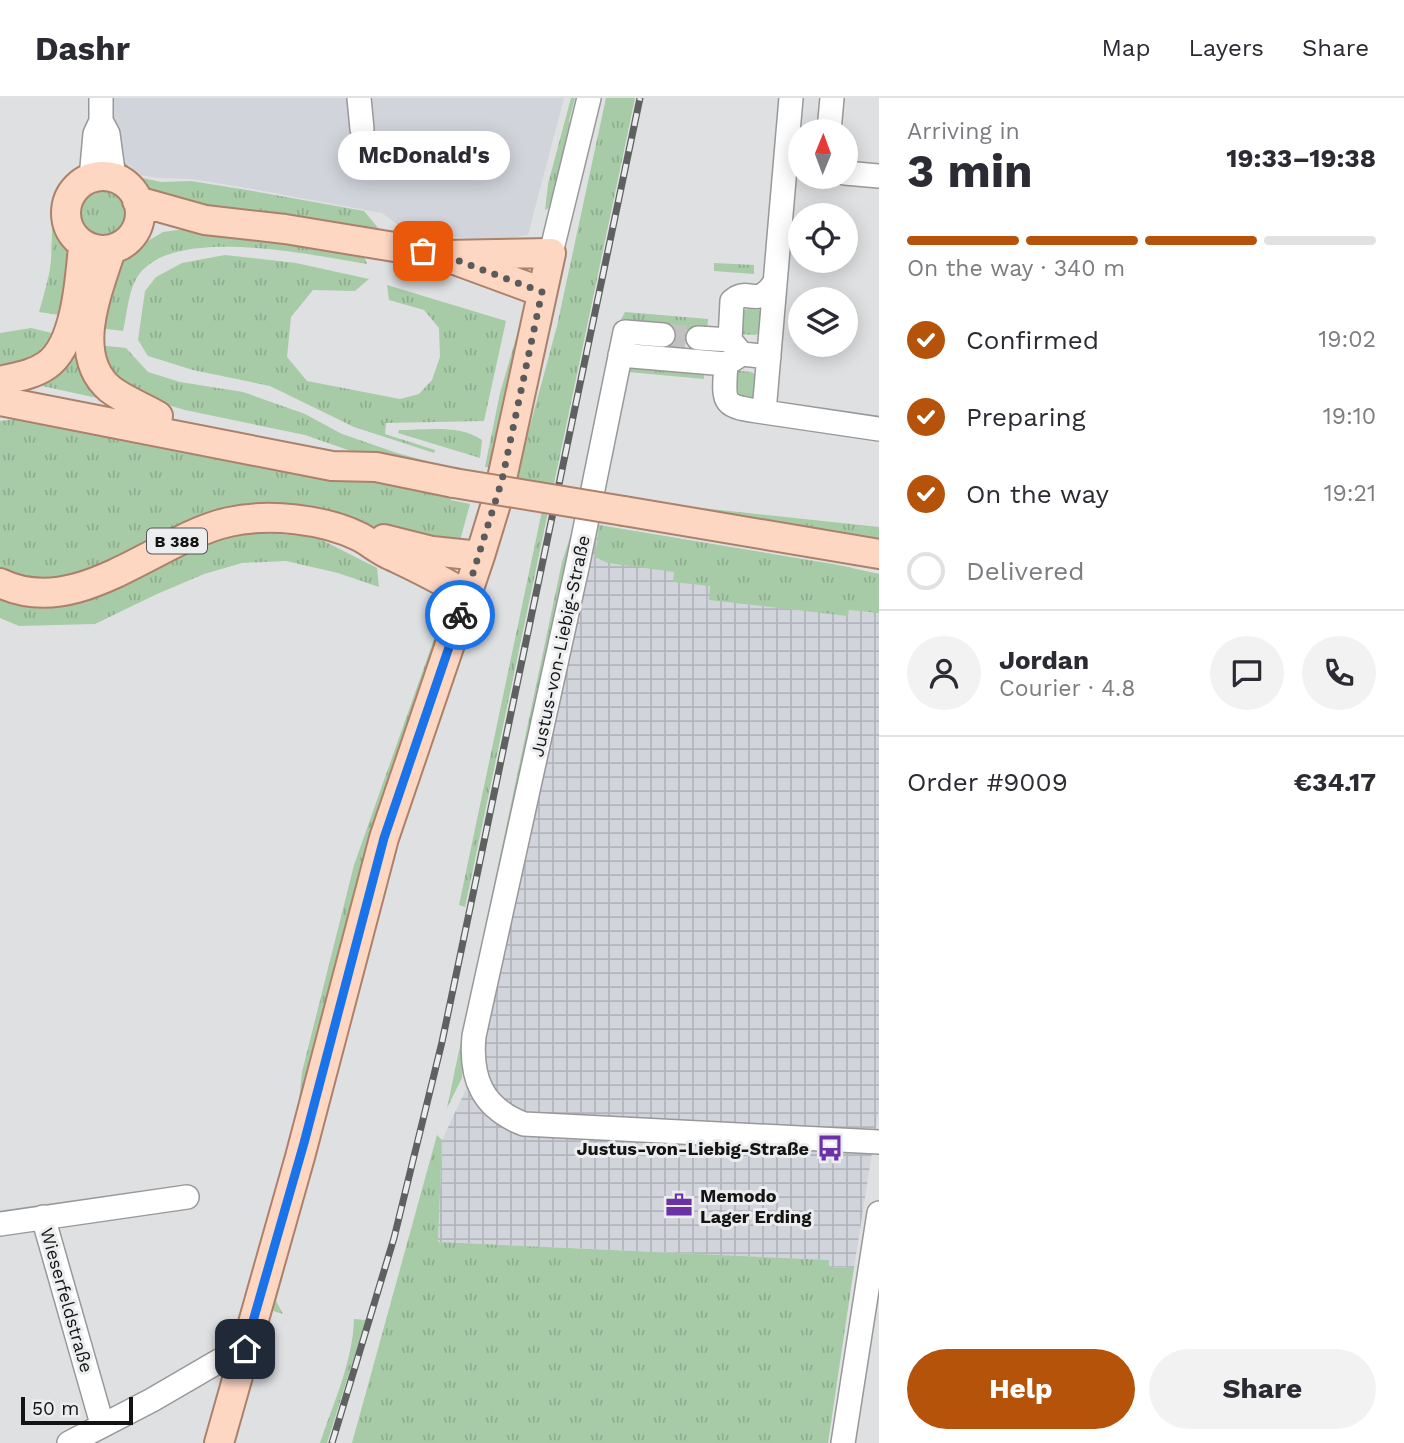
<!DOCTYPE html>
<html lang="en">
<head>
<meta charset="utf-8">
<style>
  body { margin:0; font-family:"Work Sans",sans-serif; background:#f2f2f3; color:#2b2b33; height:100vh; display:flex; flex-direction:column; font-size:26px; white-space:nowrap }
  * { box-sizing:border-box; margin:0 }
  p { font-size:23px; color:#7c7c81 }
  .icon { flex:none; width:38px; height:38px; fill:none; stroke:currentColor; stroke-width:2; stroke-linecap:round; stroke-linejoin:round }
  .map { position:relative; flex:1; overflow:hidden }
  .panel { display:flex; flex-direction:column; background:#fff; width:525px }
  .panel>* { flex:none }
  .needle { width:46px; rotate:1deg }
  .buttons { position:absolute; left:788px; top:21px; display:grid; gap:14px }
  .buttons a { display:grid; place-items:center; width:70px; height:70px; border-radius:50%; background:#fff; box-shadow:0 4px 18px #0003; font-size:35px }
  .scale { position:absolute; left:21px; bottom:18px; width:112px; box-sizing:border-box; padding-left:7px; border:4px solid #141414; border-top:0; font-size:19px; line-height:24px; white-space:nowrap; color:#141414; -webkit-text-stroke:5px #ecedee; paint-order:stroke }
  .pin { position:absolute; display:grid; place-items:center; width:60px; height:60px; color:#fff; margin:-30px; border-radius:14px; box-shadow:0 4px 10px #0006 }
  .courier { position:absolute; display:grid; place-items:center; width:70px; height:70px; margin:-35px; border:5px solid #1a73e8; border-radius:50%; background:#fff; color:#222; box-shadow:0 2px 9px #0007 }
  .bubble { position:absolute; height:49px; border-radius:24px; background:#fff; box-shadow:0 4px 18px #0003; font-size:23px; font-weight:700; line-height:49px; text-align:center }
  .headline em { font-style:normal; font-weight:700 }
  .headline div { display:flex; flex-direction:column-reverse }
  .headline { display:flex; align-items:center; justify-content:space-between; height:119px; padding:0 28px }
  h1 { font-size:46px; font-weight:700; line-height:52px }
  .bar { display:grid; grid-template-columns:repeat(4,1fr); gap:10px 7px; align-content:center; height:84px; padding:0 28px }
  .bar i { height:9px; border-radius:5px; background:#e1e1e2 }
  .bar .on { background:#b45309 }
  .bar p { grid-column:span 4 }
  .line { display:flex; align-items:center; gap:18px; padding:0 28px; border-top:2px solid #e1e1e2 }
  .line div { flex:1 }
  .round { display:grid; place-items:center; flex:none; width:74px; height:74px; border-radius:37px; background:#f2f2f3 }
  ol { padding:0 28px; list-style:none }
  li { display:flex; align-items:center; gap:21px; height:77px }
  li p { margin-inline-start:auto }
  li .icon { padding:7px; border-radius:50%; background:#b45309; color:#fff; stroke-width:4 }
  li:last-child { color:#7c7c81 }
  li i { width:38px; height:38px; border:4px solid #e1e1e2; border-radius:50% }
  .button { display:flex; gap:14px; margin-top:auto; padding:14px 28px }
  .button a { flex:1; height:80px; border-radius:42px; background:#b45309; color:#fff; font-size:28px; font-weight:700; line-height:80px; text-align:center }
  .button a+a { background:#f2f2f3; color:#2b2b33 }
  header { display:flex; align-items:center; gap:42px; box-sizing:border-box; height:98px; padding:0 35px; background:#fff; border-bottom:2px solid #e1e1e2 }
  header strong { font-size:33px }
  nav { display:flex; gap:38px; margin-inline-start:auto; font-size:24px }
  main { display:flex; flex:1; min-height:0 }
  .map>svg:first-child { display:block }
  .built { fill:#d2d4dc }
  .industrial { fill:url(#industrial-grid) }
  .grass { fill:url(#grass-tufts) }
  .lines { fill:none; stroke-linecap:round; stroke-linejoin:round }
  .minor-tunnel { stroke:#c1c1c2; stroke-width:23; stroke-dasharray:23 11; stroke-linecap:butt }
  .minor-casing { stroke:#989899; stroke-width:26 }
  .major-casing { stroke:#ac816c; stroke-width:32 }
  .minor { stroke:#fff; stroke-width:23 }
  .major { stroke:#fed7c3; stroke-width:28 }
  .rail-casing { stroke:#5f6060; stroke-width:7 }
  .rail { stroke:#ecedee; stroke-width:4.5; stroke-dasharray:13; stroke-linecap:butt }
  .major-bridge-casing { stroke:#ac816c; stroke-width:32; stroke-linecap:butt }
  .major-bridge { stroke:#fed7c3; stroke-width:28 }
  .done { stroke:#5b5b5c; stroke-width:7; stroke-dasharray:0 12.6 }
  .route { stroke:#1a73e8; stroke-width:9 }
  .labels { text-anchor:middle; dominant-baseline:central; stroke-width:6; stroke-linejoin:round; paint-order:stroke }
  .shield { fill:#ecedee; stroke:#555; stroke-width:2 }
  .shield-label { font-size:16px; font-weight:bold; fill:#141414 }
  .street-label { font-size:18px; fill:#141414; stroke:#ecedee }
  .poi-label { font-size:18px; font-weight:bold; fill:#141414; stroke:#ecedee; text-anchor:end }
</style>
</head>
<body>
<header>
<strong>Dashr</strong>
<nav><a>Map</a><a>Layers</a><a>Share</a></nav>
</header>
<main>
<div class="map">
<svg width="879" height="1345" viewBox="0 0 879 1345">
  <defs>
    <pattern id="industrial-grid" width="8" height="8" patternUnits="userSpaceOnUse" patternTransform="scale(1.75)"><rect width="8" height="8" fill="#d2d4dc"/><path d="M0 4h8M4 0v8" fill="none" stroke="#b3b5bc"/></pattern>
    <pattern id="grass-tufts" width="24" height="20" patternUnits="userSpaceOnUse" patternTransform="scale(1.75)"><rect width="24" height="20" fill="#a6cba6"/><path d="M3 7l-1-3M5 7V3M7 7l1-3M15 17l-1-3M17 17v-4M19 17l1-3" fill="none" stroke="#8ead8e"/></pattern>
  </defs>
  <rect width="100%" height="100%" fill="#dfe0e1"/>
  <!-- built -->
  <path class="built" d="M 114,0 L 564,0 L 528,137 L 500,142 L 464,140 L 402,130 L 382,115 L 247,90 L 192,81 L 160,80 L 138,77 L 123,60 L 114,24 Z"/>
  <!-- industrial -->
  <path class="industrial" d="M 590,426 L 838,467 L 879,476 L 879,1010 L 854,1170 L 829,1169 L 829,1162 L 438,1144 L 442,1042 L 468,987 Z"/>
  <!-- grass -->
  <path class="grass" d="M 571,0 L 575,0 L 569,23 L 571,32 L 549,110 L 545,112 L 548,86 Z
    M 606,0 L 635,0 L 465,809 L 459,807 L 543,408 L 510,402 L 557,228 Z
    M 121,59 L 138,79 L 161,84 L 191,83 L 247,92 L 364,113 L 379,131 L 154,101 L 140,86 L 127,79 L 119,63 Z
    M 77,73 L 81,76 L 61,98 L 58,111 L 60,127 L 74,152 L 66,218 L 39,214 C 43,200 47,186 50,171 C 55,136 45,98 77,73 Z
    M76 116a27 27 0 1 1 54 0a27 27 0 1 1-54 0Z
    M 178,132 L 222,133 L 362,154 L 367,166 C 315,158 168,124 136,181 C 128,195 127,217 123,233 L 98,230 L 121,159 L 163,134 Z
    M 225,157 L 296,165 L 369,181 L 355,193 L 313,192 L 291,219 L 287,259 L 307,283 L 400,301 L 419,296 L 432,282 L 440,259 L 439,230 L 424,212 L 389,202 L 387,187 L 506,223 L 484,323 L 386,325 L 385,336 L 435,352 L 434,355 L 354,329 L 270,288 L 193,272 L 148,258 L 138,242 L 145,193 L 156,179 L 182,165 Z
    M 714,165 L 754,167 L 754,176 L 714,173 Z
    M 748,211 L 767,212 L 762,234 L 755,237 L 737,236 L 741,213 Z
    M 625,214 L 708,221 L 707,234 L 618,227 Z
    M 521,223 L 493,370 L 485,369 L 500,295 Z
    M 31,230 L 60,237 L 27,266 L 0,270 L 0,235 Z
    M 82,230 L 111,303 L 33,286 Z
    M 97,247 L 126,250 L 148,274 L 180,284 L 243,294 L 305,316 L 342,336 L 397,355 L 441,367 L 442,372 L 348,352 L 305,337 L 185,312 L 137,298 L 113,283 Z
    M 634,267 L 704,270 L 704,281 L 628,274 Z
    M 734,272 L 751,274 L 757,277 L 760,303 L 735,299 Z
    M 32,319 L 450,397 L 451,402 L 470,406 L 458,450 L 249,412 L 76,482 L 37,483 L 0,473 L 0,323 Z
    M 399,332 C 425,332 460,326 482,342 L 480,360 L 398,335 Z
    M 636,403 L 879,429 L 879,443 Z
    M 599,427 L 838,467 L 879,476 L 879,515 L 849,512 L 848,518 L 709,502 L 710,488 L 673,484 L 674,474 L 608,465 L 595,459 Z
    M 572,433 L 574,436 L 463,945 L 462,980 L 447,1010 L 562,464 Z
    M 249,434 L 316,439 L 377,470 L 379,489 L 338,475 L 286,463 L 242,465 L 204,476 L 157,496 L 95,526 L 19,528 L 0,520 L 0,497 L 38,507 L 78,504 L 110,493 L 220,439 Z
    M 451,493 L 458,497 L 296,1033 L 302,974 L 354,767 Z
    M 385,786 L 336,982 L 276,1203 L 283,1216 L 270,1212 Z
    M 437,1037 L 442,1042 L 438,1144 L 829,1162 L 829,1169 L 854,1170 L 828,1345 L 352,1345 Z
    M 354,1221 L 366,1222 L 327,1345 L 320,1345 C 333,1306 353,1263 354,1221 Z"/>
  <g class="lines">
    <!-- minor-tunnel -->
    <path class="minor-tunnel" d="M 663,237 L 698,240"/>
    <!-- minor casing -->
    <g class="minor-casing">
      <path id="minor" d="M 359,0 L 362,31
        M 791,0 L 764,314 L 879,331
        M 101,23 L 108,36 L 114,80
        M 829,33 L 832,0
        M 845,75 L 879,78
        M 91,80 L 95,36 L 101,23 L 101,0
        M 551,155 L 589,0
        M 663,237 L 625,234 L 578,465 L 474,938 C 470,980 482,1010 524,1026 L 879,1044
        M 698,240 L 730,242 L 740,254
        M 730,242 L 732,203 C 749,188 757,212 775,184
        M 620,257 L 726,266 L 742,256 L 769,259
        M 726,266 C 723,308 722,308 764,314
        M 43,1119 L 102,1326
        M 0,1126 L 187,1099
        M 69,1345 L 152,1302 L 219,1263 L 245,1251
        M 843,1345 L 879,1115"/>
    </g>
    <!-- major casing -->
    <g class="major-casing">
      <path id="major" d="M66 115a37 37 0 1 1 74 0a37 37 0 1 1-74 0Z
        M 137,103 L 205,122 L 285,131 L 443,157 L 551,155 L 498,399 L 480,458 L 384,740 L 300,1059 L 219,1345
        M 111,152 C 98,193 70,257 110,291 C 124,302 143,309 158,318
        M 455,162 L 542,194
        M 0,283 C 16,279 33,277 47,267 C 76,247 80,181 83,148
        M 0,303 L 332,368 L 376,369 L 454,385
        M 624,413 L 879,456
        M 384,441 L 432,453 L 480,458
        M 0,485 C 78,523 157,440 229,424 C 268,415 324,421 360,439 C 371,445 380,453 392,458 C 417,470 443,482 467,498"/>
    </g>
    <!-- minor -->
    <use href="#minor" class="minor"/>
    <!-- major -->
    <use href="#major" class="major"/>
    <!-- rail casing -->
    <g class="rail-casing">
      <path id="rail" d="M 332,1345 L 394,1140 L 442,944 L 640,0"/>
    </g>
    <!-- rail -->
    <use href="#rail" class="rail"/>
    <!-- major-bridge casing -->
    <g class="major-bridge-casing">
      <path id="major-bridge" d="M 454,385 L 624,413"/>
    </g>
    <!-- major-bridge -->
    <use href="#major-bridge" class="major-bridge"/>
  </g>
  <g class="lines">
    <!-- done -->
    <path class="done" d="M 423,153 L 443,157 L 542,194 L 502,382 L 460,517"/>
    <!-- route -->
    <path class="route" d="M 245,1251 L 304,1045 L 384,740 L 460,517"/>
  </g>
  <!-- icons -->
  <defs>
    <g id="bus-bare" transform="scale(2.1)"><path d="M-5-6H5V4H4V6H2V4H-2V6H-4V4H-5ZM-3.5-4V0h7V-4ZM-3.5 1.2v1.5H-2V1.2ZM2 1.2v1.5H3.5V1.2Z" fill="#6b32a8" stroke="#ecedee" stroke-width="2.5" paint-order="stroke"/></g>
    <g id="office-bare" transform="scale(2.1)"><path d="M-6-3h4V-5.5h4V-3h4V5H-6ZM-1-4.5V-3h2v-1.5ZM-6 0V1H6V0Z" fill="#6b32a8" stroke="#ecedee" stroke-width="2.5" paint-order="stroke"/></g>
  </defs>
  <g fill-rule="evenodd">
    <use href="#bus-bare" x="830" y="1050"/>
    <use href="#office-bare" x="679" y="1107"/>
  </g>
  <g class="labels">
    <!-- shield labels -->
    <rect class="shield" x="147" y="430.5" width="60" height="25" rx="5"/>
    <g class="shield-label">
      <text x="177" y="443">B 388</text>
    </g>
    <!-- street labels -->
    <g class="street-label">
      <text transform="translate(560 548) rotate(-78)">Justus-von-Liebig-Straße</text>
      <text transform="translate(67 1202) rotate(74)">Wieserfeldstraße</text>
    </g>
    <!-- poi labels -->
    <g class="poi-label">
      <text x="809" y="1050">Justus-von-Liebig-Straße</text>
      <text x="700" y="1097" text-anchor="start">Memodo<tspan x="700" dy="21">Lager Erding</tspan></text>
    </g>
  </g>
</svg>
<div class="buttons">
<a><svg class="needle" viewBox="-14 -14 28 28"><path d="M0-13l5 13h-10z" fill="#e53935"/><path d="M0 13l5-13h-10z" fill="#7c7c81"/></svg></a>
<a><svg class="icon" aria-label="locate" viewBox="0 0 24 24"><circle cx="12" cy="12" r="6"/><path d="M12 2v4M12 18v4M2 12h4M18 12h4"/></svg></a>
<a><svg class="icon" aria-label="layers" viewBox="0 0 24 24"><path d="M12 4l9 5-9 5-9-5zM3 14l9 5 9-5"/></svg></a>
</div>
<div class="scale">50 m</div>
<div class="pin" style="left:423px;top:153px;background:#ea580c"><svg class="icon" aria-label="bag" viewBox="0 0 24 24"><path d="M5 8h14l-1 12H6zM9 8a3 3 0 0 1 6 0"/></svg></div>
<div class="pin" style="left:245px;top:1251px;background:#1f2937"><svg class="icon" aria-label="home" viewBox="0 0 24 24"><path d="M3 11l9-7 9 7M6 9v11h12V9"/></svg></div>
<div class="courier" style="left:460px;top:517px"><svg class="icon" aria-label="bike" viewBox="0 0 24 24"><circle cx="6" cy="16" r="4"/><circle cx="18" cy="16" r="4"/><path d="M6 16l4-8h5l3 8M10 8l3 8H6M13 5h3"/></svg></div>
<div class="bubble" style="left:338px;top:33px;width:172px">McDonald's</div>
</div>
<section class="panel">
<div class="headline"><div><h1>3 min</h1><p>Arriving in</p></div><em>19:33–19:38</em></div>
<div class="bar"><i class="on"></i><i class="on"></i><i class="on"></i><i></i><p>On the way · 340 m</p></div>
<ol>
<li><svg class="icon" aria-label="check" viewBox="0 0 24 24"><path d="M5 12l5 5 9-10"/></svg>Confirmed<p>19:02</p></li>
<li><svg class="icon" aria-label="check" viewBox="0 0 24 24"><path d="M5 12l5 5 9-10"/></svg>Preparing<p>19:10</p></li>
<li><svg class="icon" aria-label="check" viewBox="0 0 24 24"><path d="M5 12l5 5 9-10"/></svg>On the way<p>19:21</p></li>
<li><i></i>Delivered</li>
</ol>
<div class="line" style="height:126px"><a class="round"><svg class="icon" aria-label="person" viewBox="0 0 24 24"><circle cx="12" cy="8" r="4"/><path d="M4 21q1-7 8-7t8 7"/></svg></a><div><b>Jordan</b><p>Courier · 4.8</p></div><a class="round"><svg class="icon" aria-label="chat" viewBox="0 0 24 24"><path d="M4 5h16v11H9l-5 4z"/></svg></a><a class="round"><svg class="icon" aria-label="phone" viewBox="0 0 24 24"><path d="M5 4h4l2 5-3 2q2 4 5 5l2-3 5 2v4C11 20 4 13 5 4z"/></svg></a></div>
<div class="line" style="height:91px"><div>Order #9009</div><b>€34.17</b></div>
<div class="button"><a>Help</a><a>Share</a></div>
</section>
</main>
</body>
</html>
